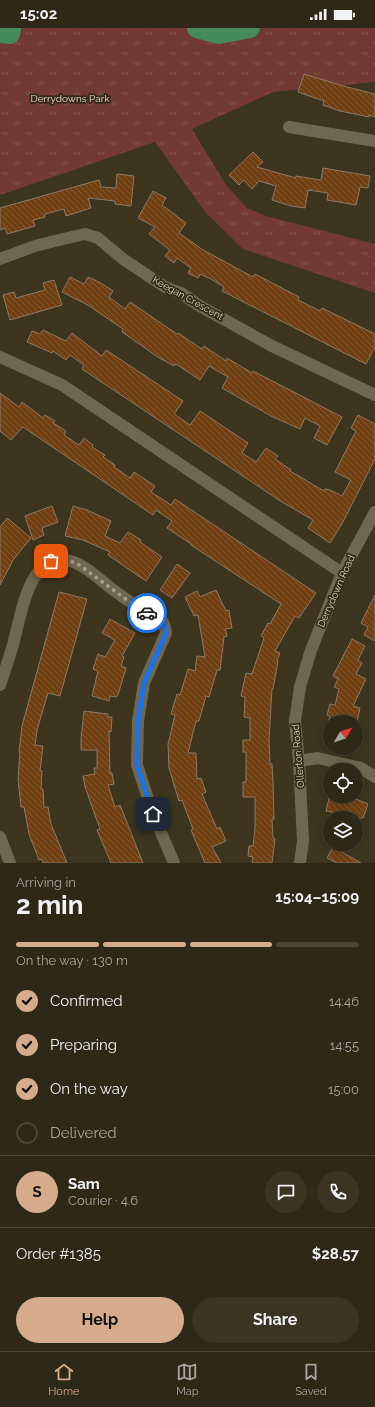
<!DOCTYPE html>
<html lang="en">
<head>
<meta charset="utf-8">
<style>
  body { margin:0; font-family:Raleway,sans-serif; background:#3a3423; color:#f1f3f6; height:100vh; display:flex; flex-direction:column; font-size:15px; white-space:nowrap }
  * { box-sizing:border-box; margin:0 }
  p { font-size:13px; color:#a7a6a1 }
  .icon { flex:none; width:22px; height:22px; fill:none; stroke:currentColor; stroke-width:2; stroke-linecap:round; stroke-linejoin:round }
  .map { position:relative; height:835px; overflow:hidden }
  .side { display:flex; flex-direction:column; background:#2e2816; flex:1 }
  .side>* { flex:none }
  .needle { width:26px; rotate:51deg }
  .controls { position:absolute; left:323px; top:687px; display:grid; gap:8px }
  .controls a { display:grid; place-items:center; width:40px; height:40px; border-radius:50%; background:#2e2816; box-shadow:0 2px 10px #0003,0 0 0 1px #494435; font-size:20px }
  .pin { position:absolute; display:grid; place-items:center; width:34px; height:34px; color:#fff; margin:-17px; border-radius:8px; box-shadow:0 2px 6px #0006 }
  .courier { position:absolute; display:grid; place-items:center; width:40px; height:40px; margin:-20px; border:3px solid #1a73e8; border-radius:50%; background:#fff; color:#222; box-shadow:0 1px 5px #0007 }
  .overview em { font-style:normal; font-weight:700 }
  .overview div { display:flex; flex-direction:column-reverse }
  .overview { display:flex; align-items:center; justify-content:space-between; height:68px; padding:0 16px }
  h1 { font-size:26px; font-weight:700; line-height:30px }
  .bar { display:grid; grid-template-columns:repeat(4,1fr); gap:6px 4px; align-content:center; height:48px; padding:0 16px }
  .bar i { height:5px; border-radius:3px; background:#494435 }
  .bar .active { background:#d6ab8b }
  .bar p { grid-column:span 4 }
  .line { display:flex; align-items:center; gap:10px; padding:0 16px; border-top:1px solid #494435 }
  .line div { flex:1 }
  .round { display:grid; place-items:center; flex:none; width:42px; height:42px; border-radius:21px; background:#3a3423 }
  ol { padding:0 16px; list-style:none }
  li { display:flex; align-items:center; gap:12px; height:44px }
  li p { margin-inline-start:auto }
  li .icon { padding:4px; border-radius:50%; background:#d6ab8b; color:#111; stroke-width:4 }
  li:last-child { color:#a7a6a1 }
  li i { width:22px; height:22px; border:2px solid #494435; border-radius:50% }
  .action { display:flex; gap:8px; margin-top:auto; padding:8px 16px }
  .action a { flex:1; height:46px; border-radius:24px; background:#d6ab8b; color:#111; font-size:16px; font-weight:700; line-height:46px; text-align:center }
  .action a+a { background:#3a3423; color:#f1f3f6 }
  .status { display:flex; justify-content:space-between; align-items:center; height:28px; padding:0 20px; background:#2e2816; direction:ltr }
  .status svg { height:11px; fill:currentColor }
  .tabs { display:flex; justify-content:space-around; align-items:center; height:56px; border-top:1px solid #494435; background:#2e2816; font-size:11px; color:#a7a6a1 }
  .tabs a { display:grid; justify-items:center; gap:2px }
  .tabs .active { color:#d6ab8b }
  .map>svg:first-child { display:block }
  .park { fill:url(#park-tufts) }
  .lines { fill:none; stroke-linecap:round; stroke-linejoin:round }
  .river { stroke:#448c58; stroke-width:20 }
  .building { fill:url(#building-back-hatch); stroke:#8f7867 }
  .minor { stroke:#70674f; stroke-width:12 }
  .done { stroke:#a39d8c; stroke-width:4; stroke-dasharray:0 7.2 }
  .route { stroke:#1a73e8; stroke-width:5 }
  .labels { text-anchor:middle; dominant-baseline:central; stroke-width:3.5; stroke-linejoin:round; paint-order:stroke }
  .park-label { font-size:10px; fill:#efd7d3; stroke:#332b14 }
  .street-label { font-size:10px; fill:#dad5c7; stroke:#332b14 }
</style>
</head>
<body>
<div class="status"><b>15:02</b><svg viewBox="0 0 49 12"><path d="M0 12V9h3v3zM5 12V6h3v6zM10 12V3h3v9zM15 12V0h3v12zM26 1h20v11H26zM47 4h2v5h-2z"/></svg></div>
<div class="map">
<svg width="375" height="835" viewBox="0 0 375 835">
  <defs>
    <pattern id="park-tufts" width="24" height="20" patternUnits="userSpaceOnUse"><rect width="24" height="20" fill="#723a32"/><path d="M3 7l-1-3M5 7V3M7 7l1-3M15 17l-1-3M17 17v-4M19 17l1-3" fill="none" stroke="#86564e"/></pattern>
    <pattern id="building-back-hatch" width="6" height="6" patternUnits="userSpaceOnUse"><rect width="6" height="6" fill="#704013"/><path d="M-1 5l2 2M0 0l6 6M5-1l2 2" fill="none" stroke="#845b34"/></pattern>
  </defs>
  <rect width="100%" height="100%" fill="#3d351e"/>
  <!-- park -->
  <path class="park" d="M 0,0 L 375,0 L 375,54 L 273,64 L 192,101 L 226,157 L 247,180 L 266,188 L 375,216 L 375,265 L 243,221 L 206,185 L 155,114 L 0,167 Z"/>
  <g class="lines">
    <!-- river -->
    <path class="river" d="M 197,0 L 219,6 L 250,0
      M 0,5 L 10,6 L 11,0"/>
  </g>
  <!-- building -->
  <path class="building" d="M 304,46 L 347,59 L 375,66 L 375,89 L 369,87 L 369,89 L 340,83 L 323,77 L 324,73 L 298,64 Z
    M 253,124 L 263,134 L 257,139 L 296,150 L 296,148 L 321,152 L 323,140 L 370,148 L 368,160 L 360,159 L 356,177 L 327,172 L 328,165 L 308,162 L 305,180 L 291,178 L 272,172 L 276,158 L 259,153 L 252,161 L 244,152 L 239,157 L 229,147 Z
    M 117,146 L 134,148 L 131,178 L 115,176 L 115,173 L 88,170 L 91,180 L 66,188 L 64,181 L 45,186 L 45,189 L 33,192 L 35,198 L 7,206 L 5,200 L 0,202 L 0,180 L 99,152 L 101,159 L 116,160 Z
    M 153,163 L 166,170 L 162,177 L 186,195 L 179,205 L 203,222 L 253,249 L 255,246 L 299,269 L 298,272 L 320,283 L 322,280 L 375,306 L 375,319 L 366,336 L 222,263 L 224,259 L 211,251 L 200,246 L 198,250 L 188,245 L 191,240 L 177,230 L 174,235 L 165,228 L 170,222 L 149,206 L 155,199 L 138,190 Z
    M 70,249 L 84,256 L 88,249 L 101,255 L 113,263 L 109,269 L 125,281 L 130,274 L 177,306 L 178,305 L 202,321 L 204,318 L 226,333 L 227,330 L 252,345 L 253,343 L 342,389 L 327,417 L 314,410 L 320,398 L 305,390 L 300,401 L 271,388 L 222,360 L 228,349 L 209,338 L 200,352 L 176,336 L 174,338 L 158,329 L 122,304 L 123,301 L 88,277 L 62,264 Z
    M 54,252 L 62,277 L 10,292 L 3,267 L 14,264 L 16,270 L 45,262 L 43,255 Z
    M 43,302 L 66,313 L 72,305 L 102,328 L 106,322 L 183,373 L 174,386 L 190,397 L 200,383 L 248,415 L 242,425 L 256,434 L 266,420 L 278,428 L 275,431 L 291,442 L 290,443 L 324,463 L 325,461 L 330,462 L 342,468 L 351,452 L 335,444 L 356,403 L 351,400 L 358,387 L 375,396 L 375,431 L 343,494 L 330,515 L 308,500 L 313,492 L 282,474 L 82,341 L 84,337 L 70,327 L 66,332 L 53,323 L 52,325 L 27,314 L 32,303 L 40,306 Z
    M 0,365 L 19,379 L 22,374 L 43,390 L 45,387 L 55,393 L 53,395 L 66,403 L 64,407 L 79,417 L 84,410 L 93,417 L 92,419 L 105,427 L 103,429 L 115,437 L 114,439 L 130,450 L 134,444 L 155,458 L 151,464 L 171,477 L 175,471 L 316,565 L 299,590 L 295,588 L 275,623 L 280,625 L 277,633 L 278,633 L 273,661 L 272,661 L 269,711 L 270,736 L 272,736 L 273,754 L 274,791 L 272,791 L 273,810 L 275,811 L 272,835 L 252,835 L 253,829 L 248,828 L 249,818 L 253,818 L 255,800 L 255,769 L 243,769 L 243,754 L 246,754 L 246,724 L 243,724 L 243,712 L 250,712 L 250,690 L 244,689 L 245,669 L 241,668 L 246,645 L 252,646 L 264,610 L 261,608 L 268,595 L 270,596 L 281,576 L 191,517 L 191,516 L 167,500 L 172,493 L 156,482 L 153,487 L 23,399 L 11,412 L 0,403 Z
    M 52,478 L 58,494 L 42,500 L 44,507 L 33,512 L 25,488 Z
    M 73,478 L 87,482 L 111,493 L 105,508 L 120,515 L 128,504 L 141,512 L 140,514 L 162,529 L 146,553 L 108,527 L 110,524 L 83,512 L 65,508 Z
    M 7,490 L 31,510 L 13,532 L 0,557 L 0,499 Z
    M 177,536 L 190,545 L 172,570 L 160,562 Z
    M 216,562 L 226,583 L 229,582 L 232,600 L 225,601 L 227,608 L 224,609 L 220,642 L 217,642 L 209,669 L 206,668 L 199,693 L 196,693 L 188,725 L 196,725 L 197,751 L 201,750 L 206,764 L 202,766 L 217,801 L 220,799 L 226,813 L 212,819 L 221,835 L 205,835 L 191,802 L 193,801 L 182,772 L 179,773 L 169,740 L 168,716 L 175,687 L 171,686 L 177,666 L 180,667 L 188,641 L 195,643 L 197,628 L 205,629 L 198,587 L 194,588 L 185,569 L 197,563 L 200,569 Z
    M 59,564 L 87,571 L 60,668 L 48,665 L 37,702 L 35,717 L 43,718 L 40,743 L 42,743 L 41,761 L 43,761 L 44,779 L 48,779 L 51,796 L 67,835 L 43,835 L 42,831 L 39,832 L 29,806 L 24,779 L 21,779 L 18,751 L 20,724 L 19,724 L 22,698 Z
    M 375,567 L 375,613 L 364,607 L 368,599 L 361,595 Z
    M 110,591 L 135,605 L 122,628 L 124,629 L 121,638 L 126,640 L 118,667 L 116,669 L 110,668 L 109,673 L 92,668 L 98,643 L 93,641 L 98,626 L 105,629 L 115,612 L 102,605 Z
    M 352,611 L 365,618 L 358,632 L 362,635 L 356,646 L 366,651 L 353,678 L 360,680 L 357,694 L 328,694 L 330,688 L 327,687 L 330,676 L 335,677 L 339,661 L 334,659 L 338,651 L 333,648 Z
    M 84,683 L 108,686 L 108,689 L 112,689 L 111,704 L 109,703 L 110,745 L 112,745 L 114,756 L 108,757 L 115,779 L 120,777 L 143,835 L 111,835 L 97,802 L 100,801 L 85,759 L 83,748 L 95,746 L 94,740 L 97,740 L 97,722 L 81,722 L 81,711 Z
    M 336,768 L 351,769 L 368,776 L 363,790 L 331,790 L 332,784 L 326,783 L 329,770 L 335,772 Z
    M 333,819 L 361,835 L 337,835 L 327,830 Z"/>
  <g class="lines">
    <!-- minor -->
    <path class="minor" d="M 289,99 L 375,113
      M 0,231 L 35,218 L 59,212 L 85,206 L 98,210 L 123,231 L 165,259 L 181,265 L 198,277 L 272,318 L 375,367
      M 0,329 L 62,357 L 342,545
      M 0,657 C 5,642 10,628 14,613 C 22,583 31,514 78,536 C 89,541 102,553 112,561 C 128,573 145,584 163,594 L 165,599 L 166,605 L 144,655 L 138,693 L 137,737 L 153,786 L 174,835
      M 299,733 L 318,730 L 361,740 L 375,749
      M 0,809 L 10,835
      M 300,835 L 303,813 L 299,733 L 295,693 L 300,659 L 311,622 L 342,545 L 375,484"/>
  </g>
  <g class="lines">
    <!-- done -->
    <path class="done" d="M 51,533 L 66,532 L 78,536 L 131,575 L 147,585"/>
    <!-- route -->
    <path class="route" d="M 147,585 C 156,590 165,593 166,605 L 144,655 L 138,693 L 137,737 L 153,786"/>
  </g>
  <g class="labels">
    <!-- park labels -->
    <g class="park-label">
      <text x="70" y="70">Derrydowns Park</text>
    </g>
    <!-- street labels -->
    <g class="street-label">
      <text transform="translate(188 270) rotate(29)">Keegan Crescent</text>
      <text transform="translate(336 563) rotate(-66)">Derrydown Road</text>
      <text transform="translate(298 728) rotate(-95)">Ollerton Road</text>
    </g>
  </g>
</svg>
<div class="controls">
<a><svg class="needle" viewBox="-14 -14 28 28"><path d="M0-13l5 13h-10z" fill="#e53935"/><path d="M0 13l5-13h-10z" fill="#a7a6a1"/></svg></a>
<a><svg class="icon" aria-label="locate" viewBox="0 0 24 24"><circle cx="12" cy="12" r="6"/><path d="M12 2v4M12 18v4M2 12h4M18 12h4"/></svg></a>
<a><svg class="icon" aria-label="layers" viewBox="0 0 24 24"><path d="M12 4l9 5-9 5-9-5zM3 14l9 5 9-5"/></svg></a>
</div>
<div class="pin" style="left:51px;top:533px;background:#ea580c"><svg class="icon" aria-label="bag" viewBox="0 0 24 24"><path d="M5 8h14l-1 12H6zM9 8a3 3 0 0 1 6 0"/></svg></div>
<div class="pin" style="left:153px;top:786px;background:#1f2937"><svg class="icon" aria-label="home" viewBox="0 0 24 24"><path d="M3 11l9-7 9 7M6 9v11h12V9"/></svg></div>
<div class="courier" style="left:147px;top:585px"><svg class="icon" aria-label="car" viewBox="0 0 24 24"><path d="M5 17H2v-5l4-1 3-4h7l3 4 3 1v5h-3M9 17h6M6 11h13"/><circle cx="7" cy="17" r="2"/><circle cx="17" cy="17" r="2"/></svg></div>
</div>
<section class="side">
<div class="overview"><div><h1>2 min</h1><p>Arriving in</p></div><em>15:04–15:09</em></div>
<div class="bar"><i class="active"></i><i class="active"></i><i class="active"></i><i></i><p>On the way · 130 m</p></div>
<ol>
<li><svg class="icon" aria-label="check" viewBox="0 0 24 24"><path d="M5 12l5 5 9-10"/></svg>Confirmed<p>14:46</p></li>
<li><svg class="icon" aria-label="check" viewBox="0 0 24 24"><path d="M5 12l5 5 9-10"/></svg>Preparing<p>14:55</p></li>
<li><svg class="icon" aria-label="check" viewBox="0 0 24 24"><path d="M5 12l5 5 9-10"/></svg>On the way<p>15:00</p></li>
<li><i></i>Delivered</li>
</ol>
<div class="line" style="height:72px"><b class="round" style="background:#d6ab8b;color:#111">S</b><div><b>Sam</b><p>Courier · 4.6</p></div><a class="round"><svg class="icon" aria-label="chat" viewBox="0 0 24 24"><path d="M4 5h16v11H9l-5 4z"/></svg></a><a class="round"><svg class="icon" aria-label="phone" viewBox="0 0 24 24"><path d="M5 4h4l2 5-3 2q2 4 5 5l2-3 5 2v4C11 20 4 13 5 4z"/></svg></a></div>
<div class="line" style="height:52px"><div>Order #1385</div><b>$28.57</b></div>
<div class="action"><a>Help</a><a>Share</a></div>
</section>
<nav class="tabs">
<a class="active"><svg class="icon" aria-label="home" viewBox="0 0 24 24"><path d="M3 11l9-7 9 7M6 9v11h12V9"/></svg>Home</a>
<a><svg class="icon" aria-label="map" viewBox="0 0 24 24"><path d="M3 6l6-2 6 2 6-2v14l-6 2-6-2-6 2zM9 4v14M15 6v14"/></svg>Map</a>
<a><svg class="icon" aria-label="saved" viewBox="0 0 24 24"><path d="M7 4h10v16l-5-4-5 4z"/></svg>Saved</a>
</nav>
</body>
</html>
